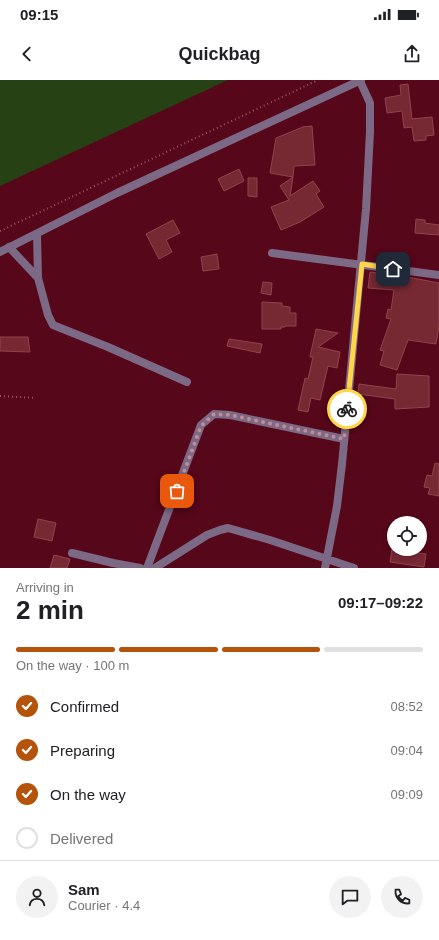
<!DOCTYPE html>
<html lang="en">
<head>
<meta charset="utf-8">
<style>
  body { margin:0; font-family:Helvetica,sans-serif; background:#f2f2f2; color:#202124; height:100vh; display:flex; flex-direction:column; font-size:15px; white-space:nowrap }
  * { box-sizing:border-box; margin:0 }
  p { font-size:13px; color:#757577 }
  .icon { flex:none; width:22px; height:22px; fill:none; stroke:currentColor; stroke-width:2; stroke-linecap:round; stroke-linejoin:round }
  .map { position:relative; height:488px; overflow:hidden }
  .side { display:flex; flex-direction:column; background:#fff; flex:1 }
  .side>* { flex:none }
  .tools { position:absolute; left:387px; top:436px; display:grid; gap:8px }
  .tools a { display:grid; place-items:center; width:40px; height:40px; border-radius:50%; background:#fff; box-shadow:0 2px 6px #0003; font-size:20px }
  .pin { position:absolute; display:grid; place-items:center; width:34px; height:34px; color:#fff; margin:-17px; border-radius:8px; box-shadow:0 2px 6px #0006 }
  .courier { position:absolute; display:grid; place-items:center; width:40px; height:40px; margin:-20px; border:3px solid #ffd54a; border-radius:50%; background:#fff; color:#222; box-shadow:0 1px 5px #0007 }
  .overview em { font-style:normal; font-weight:700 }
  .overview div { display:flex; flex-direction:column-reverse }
  .overview { display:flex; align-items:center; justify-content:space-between; height:68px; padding:0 16px }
  h1 { font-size:26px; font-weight:700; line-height:30px }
  .bar { display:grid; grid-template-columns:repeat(4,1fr); gap:6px 4px; align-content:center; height:48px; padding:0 16px }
  .bar i { height:5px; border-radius:3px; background:#e0e0e0 }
  .bar .selected { background:#b45309 }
  .bar p { grid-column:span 4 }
  .line { display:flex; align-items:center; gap:10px; padding:0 16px; border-top:1px solid #e0e0e0 }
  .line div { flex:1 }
  .round { display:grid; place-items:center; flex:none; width:42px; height:42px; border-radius:21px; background:#f2f2f2 }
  ol { padding:0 16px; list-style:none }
  li { display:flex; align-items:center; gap:12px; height:44px }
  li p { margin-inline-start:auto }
  li .icon { padding:4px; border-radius:50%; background:#b45309; color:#fff; stroke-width:4 }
  li:last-child { color:#757577 }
  li i { width:22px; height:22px; border:2px solid #e0e0e0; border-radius:50% }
  .status { display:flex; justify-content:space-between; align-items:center; height:28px; padding:0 20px; background:#fff; direction:ltr }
  .status svg { height:11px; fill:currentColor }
  header { display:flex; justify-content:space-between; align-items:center; height:52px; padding:0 16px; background:#fff; font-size:18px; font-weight:700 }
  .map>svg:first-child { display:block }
  .green { fill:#264214 }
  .building { fill:#762833; stroke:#94434c }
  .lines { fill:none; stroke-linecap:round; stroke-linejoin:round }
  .path { stroke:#975764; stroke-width:2; stroke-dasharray:1 3; stroke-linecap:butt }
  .street { stroke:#7c6985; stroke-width:8 }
  .done { stroke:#c18c94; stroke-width:4; stroke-dasharray:0 7.2 }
  .route { stroke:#ffd54a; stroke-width:5 }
</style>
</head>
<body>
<div class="status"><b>09:15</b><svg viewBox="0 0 49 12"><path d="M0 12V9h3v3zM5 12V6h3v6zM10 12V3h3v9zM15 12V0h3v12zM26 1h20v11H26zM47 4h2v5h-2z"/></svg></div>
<header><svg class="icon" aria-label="back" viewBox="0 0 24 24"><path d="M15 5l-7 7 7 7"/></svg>Quickbag<svg class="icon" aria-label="share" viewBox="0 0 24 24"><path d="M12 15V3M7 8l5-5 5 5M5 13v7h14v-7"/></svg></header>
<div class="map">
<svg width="439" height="488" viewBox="0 0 439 488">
  <rect width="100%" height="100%" fill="#56071a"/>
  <!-- green -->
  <path class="green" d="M 0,0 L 228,0 L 0,106 Z"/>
  <!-- building -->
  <path class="building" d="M 408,4 L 412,39 L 432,37 L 434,55 L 426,56 L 426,60 L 414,61 L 412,47 L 404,48 L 402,31 L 387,33 L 385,18 L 401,15 L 400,5 Z
    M 312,46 L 315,85 L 294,86 L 293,97 L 270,93 L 276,58 L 303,47 Z
    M 239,89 L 244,101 L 224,111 L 218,99 Z
    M 293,97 L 290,116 L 313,101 L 320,111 L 316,114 L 324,127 L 300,142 L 281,150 L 271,127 L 289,120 L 280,106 Z
    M 248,98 L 257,98 L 257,117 L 248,116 Z
    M 416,139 L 425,140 L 425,143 L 439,145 L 439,155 L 415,153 Z
    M 173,140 L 180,153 L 166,160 L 172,172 L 159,179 L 146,154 Z
    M 217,174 L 219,189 L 203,191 L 201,177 Z
    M 370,192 L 402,196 L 439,203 L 439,246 L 436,264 L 408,260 L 397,290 L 380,285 L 384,271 L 380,270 L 391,239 L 386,238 L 388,229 L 391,230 L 394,210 L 368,208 Z
    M 263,202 L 272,203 L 271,215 L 261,213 Z
    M 262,222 L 282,223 L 282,226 L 290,227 L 290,233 L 296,233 L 296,246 L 285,246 L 285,247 L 281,247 L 281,249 L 262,249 Z
    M 316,249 L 338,253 L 318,267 L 340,272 L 337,288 L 328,286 L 320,320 L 311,318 L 308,332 L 298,330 L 305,298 L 308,299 L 313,277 L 310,277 Z
    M 0,257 L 28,257 L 30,272 L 0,271 Z
    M 229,259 L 262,264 L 260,273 L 227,266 Z
    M 397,294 L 429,296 L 429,327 L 395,329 L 395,319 L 358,314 L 359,304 L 396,309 Z
    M 435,383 L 439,384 L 439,416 L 428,414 L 430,408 L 424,407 L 427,395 L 432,396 Z
    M 38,439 L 56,443 L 52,461 L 34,457 Z
    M 392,469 L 426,474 L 424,487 L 390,482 Z
    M 54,475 L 70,479 L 67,488 L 50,488 Z"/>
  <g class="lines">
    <!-- path -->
    <path class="path" d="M 0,151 L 318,0
      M 0,316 L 36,318"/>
    <!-- street -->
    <path class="street" d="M 37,154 L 38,198 L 48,235 L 53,245 L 108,267 L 187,302
      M 9,167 L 38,198
      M 0,172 L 117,113 L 361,0
      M 272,173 L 439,195
      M 72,473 L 113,483 L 140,488
      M 147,488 L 201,345 L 214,334 L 230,335 L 344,359
      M 155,488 L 207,455 L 220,450 L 228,448 L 270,460 L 354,488
      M 325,488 L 337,426 L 342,384 L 366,129 L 370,52 L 370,23 L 360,1"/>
  </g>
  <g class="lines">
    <!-- done -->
    <path class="done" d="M 177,411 L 201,346 L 214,334 L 230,335 L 344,359 L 347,329"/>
    <!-- route -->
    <path class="route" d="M 347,329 L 362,184 L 393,189"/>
  </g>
</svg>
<div class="tools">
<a><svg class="icon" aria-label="locate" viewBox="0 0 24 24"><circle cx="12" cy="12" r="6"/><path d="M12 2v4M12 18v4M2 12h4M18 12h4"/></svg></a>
</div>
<div class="pin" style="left:177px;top:411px;background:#ea580c"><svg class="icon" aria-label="bag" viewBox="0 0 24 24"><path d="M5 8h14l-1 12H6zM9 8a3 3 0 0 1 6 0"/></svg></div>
<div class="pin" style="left:393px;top:189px;background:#1f2937"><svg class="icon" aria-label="home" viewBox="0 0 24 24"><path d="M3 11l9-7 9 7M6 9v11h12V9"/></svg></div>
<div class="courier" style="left:347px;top:329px"><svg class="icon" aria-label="bike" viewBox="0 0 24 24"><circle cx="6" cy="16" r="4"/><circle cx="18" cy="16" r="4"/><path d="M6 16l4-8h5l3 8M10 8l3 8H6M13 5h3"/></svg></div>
</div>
<section class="side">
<div class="overview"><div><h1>2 min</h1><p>Arriving in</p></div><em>09:17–09:22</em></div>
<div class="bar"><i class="selected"></i><i class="selected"></i><i class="selected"></i><i></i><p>On the way · 100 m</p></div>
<ol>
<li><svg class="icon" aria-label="check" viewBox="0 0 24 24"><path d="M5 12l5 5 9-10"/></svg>Confirmed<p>08:52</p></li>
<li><svg class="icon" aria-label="check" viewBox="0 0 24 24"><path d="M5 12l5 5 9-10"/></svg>Preparing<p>09:04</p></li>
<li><svg class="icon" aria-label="check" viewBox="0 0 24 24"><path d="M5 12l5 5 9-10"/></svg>On the way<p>09:09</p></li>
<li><i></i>Delivered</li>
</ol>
<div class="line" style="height:72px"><a class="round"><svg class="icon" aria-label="person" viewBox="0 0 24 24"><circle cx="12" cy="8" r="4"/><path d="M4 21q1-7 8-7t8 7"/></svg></a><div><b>Sam</b><p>Courier · 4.4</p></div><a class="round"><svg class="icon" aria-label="chat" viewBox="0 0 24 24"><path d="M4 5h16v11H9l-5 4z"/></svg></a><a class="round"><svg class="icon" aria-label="phone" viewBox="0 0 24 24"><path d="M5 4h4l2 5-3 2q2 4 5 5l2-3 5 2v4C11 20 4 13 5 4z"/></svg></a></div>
</section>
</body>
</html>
